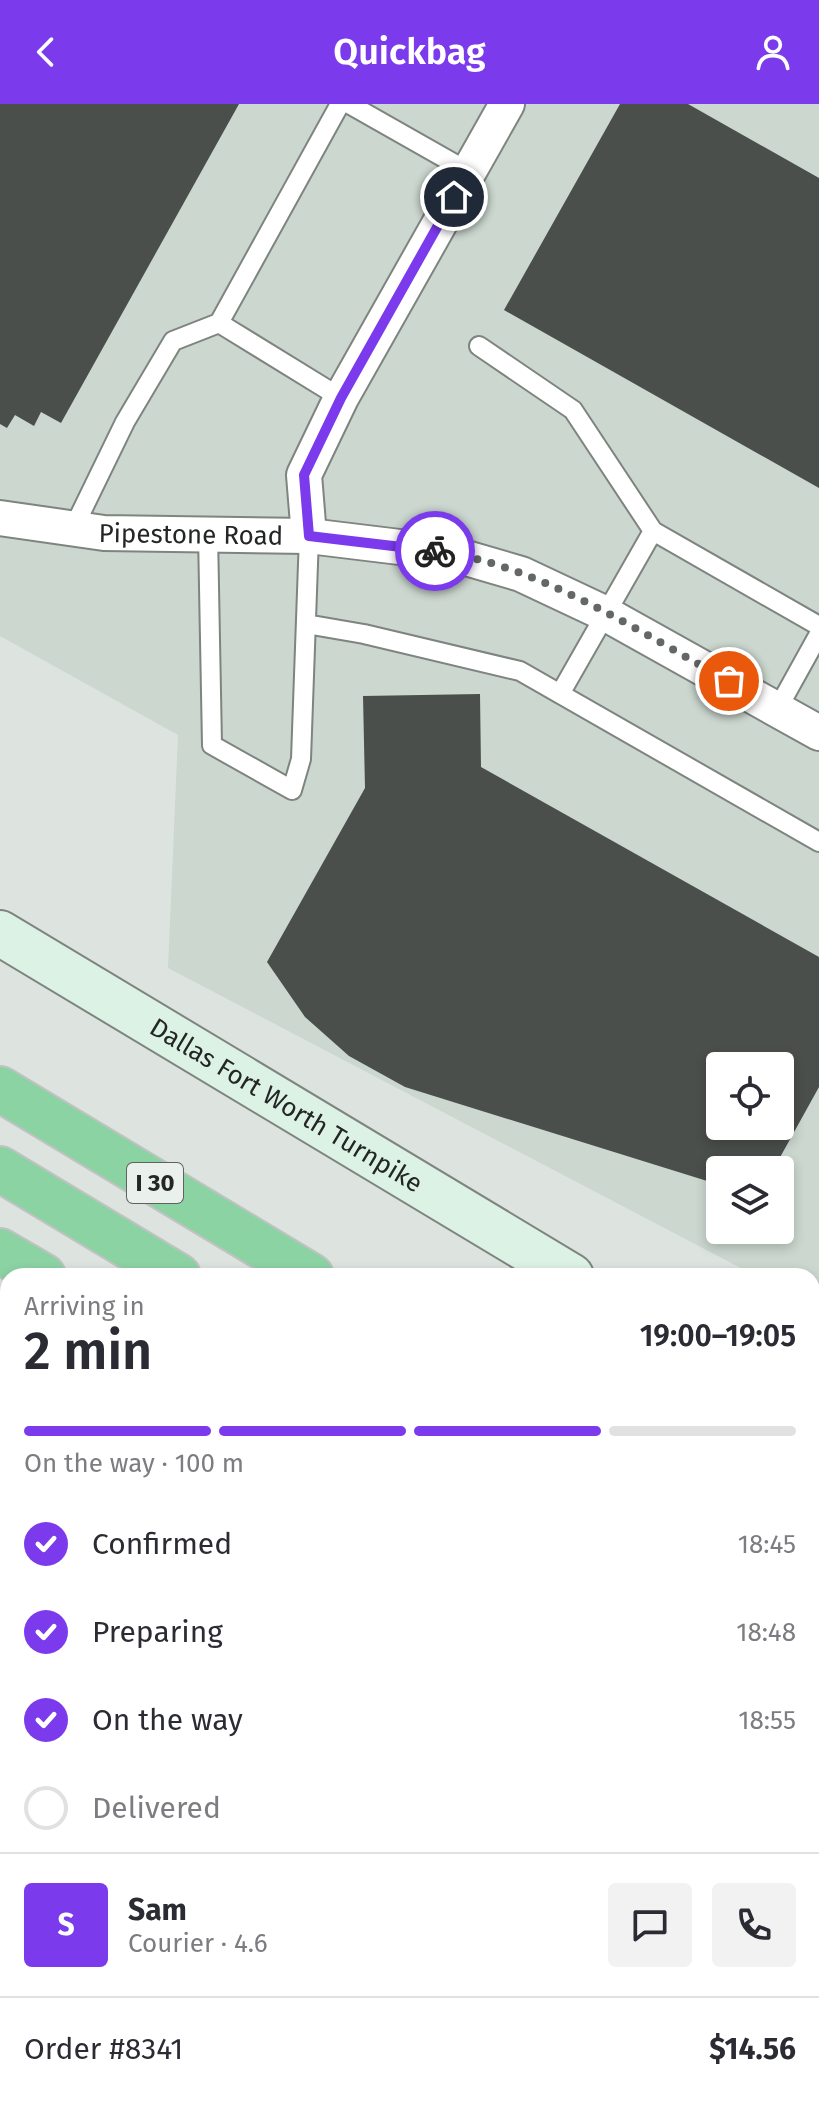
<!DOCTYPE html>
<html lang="en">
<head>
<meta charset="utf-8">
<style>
  body { margin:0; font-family:"Fira Sans",sans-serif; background:#f2f2f3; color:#2b2b33; height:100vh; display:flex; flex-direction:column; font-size:30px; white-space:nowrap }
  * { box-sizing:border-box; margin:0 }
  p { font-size:26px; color:#7c7c81 }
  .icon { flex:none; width:44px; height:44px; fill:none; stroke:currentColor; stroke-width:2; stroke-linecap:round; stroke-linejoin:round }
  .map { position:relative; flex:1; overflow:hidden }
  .details { position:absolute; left:0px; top:1164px; width:820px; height:850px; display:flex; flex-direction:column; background:#fff; border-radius:24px 24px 0 0; box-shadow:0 4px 12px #0003 }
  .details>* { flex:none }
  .tools { position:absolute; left:706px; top:948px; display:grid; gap:16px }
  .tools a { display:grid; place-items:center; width:88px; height:88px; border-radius:8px; background:#fff; box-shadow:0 4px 12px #0003; font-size:40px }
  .pin { position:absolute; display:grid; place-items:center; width:68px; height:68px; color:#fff; margin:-34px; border:4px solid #fff; border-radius:50%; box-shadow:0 2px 8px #0007 }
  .courier { position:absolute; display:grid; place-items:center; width:80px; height:80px; margin:-40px; border:6px solid #7c3aed; border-radius:50%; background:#fff; color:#222; box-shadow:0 2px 10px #0007 }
  .summary em { font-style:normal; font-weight:600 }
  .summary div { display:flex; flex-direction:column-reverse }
  .summary { display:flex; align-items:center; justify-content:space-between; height:136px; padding:0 24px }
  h1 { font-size:52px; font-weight:600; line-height:60px }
  .bar { display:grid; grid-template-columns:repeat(4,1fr); gap:12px 8px; align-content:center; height:96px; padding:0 24px }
  .bar i { height:10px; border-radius:6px; background:#e1e1e2 }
  .bar .active { background:#7c3aed }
  .bar p { grid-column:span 4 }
  .line { display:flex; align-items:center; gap:20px; padding:0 24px; border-top:2px solid #e1e1e2 }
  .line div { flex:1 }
  .round { display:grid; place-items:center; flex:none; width:84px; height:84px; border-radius:8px; background:#f2f2f3 }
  ol { padding:0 24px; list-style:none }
  li { display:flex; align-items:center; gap:24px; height:88px }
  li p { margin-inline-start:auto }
  li .icon { padding:8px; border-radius:50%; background:#7c3aed; color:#fff; stroke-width:4 }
  li:last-child { color:#7c7c81 }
  li i { width:44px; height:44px; border:4px solid #e1e1e2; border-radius:50% }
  header { display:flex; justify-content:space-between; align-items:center; height:104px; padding:0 24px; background:#7c3aed; color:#fff; font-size:36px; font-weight:600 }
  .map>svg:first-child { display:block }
  .built { fill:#cbd7cf; fill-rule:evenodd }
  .building { fill:#4a4f4b; fill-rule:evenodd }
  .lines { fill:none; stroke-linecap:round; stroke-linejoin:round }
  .service-casing { stroke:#7e847f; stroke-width:22 }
  .minor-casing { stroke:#7e847f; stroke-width:38 }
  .secondary-casing { stroke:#7e847f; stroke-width:48 }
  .motorway-casing { stroke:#c1c2c2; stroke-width:48 }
  .service { stroke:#fff; stroke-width:18 }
  .minor { stroke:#fff; stroke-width:34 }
  .secondary { stroke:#dcf2e4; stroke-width:44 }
  .motorway { stroke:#8cd3a4; stroke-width:44 }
  .done { stroke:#646865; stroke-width:8; stroke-dasharray:0 14.4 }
  .route { stroke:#7c3aed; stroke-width:10 }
  .labels { text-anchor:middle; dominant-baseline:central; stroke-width:8; stroke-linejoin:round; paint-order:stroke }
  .shield { fill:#eaf1ec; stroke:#5f6360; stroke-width:2 }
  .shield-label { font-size:24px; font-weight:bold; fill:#232624 }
  .street-label { font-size:26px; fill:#232624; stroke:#eaf1ec }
</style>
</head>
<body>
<header><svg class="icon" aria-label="back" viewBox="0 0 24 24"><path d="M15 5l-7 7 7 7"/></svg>Quickbag<svg class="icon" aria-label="person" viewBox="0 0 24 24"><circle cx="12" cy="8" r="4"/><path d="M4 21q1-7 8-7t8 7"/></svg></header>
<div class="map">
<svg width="819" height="2013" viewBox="0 0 819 2013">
  <rect width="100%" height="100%" fill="#dde4df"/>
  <!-- built -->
  <path class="built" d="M 0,0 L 819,0 L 819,1205 L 812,1201 L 812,1172 L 756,1172 L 168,864 L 178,631 L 0,532 ZM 720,962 L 780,962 L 780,1022 L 720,1022 ZM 720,1066 L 780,1066 L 780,1126 L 720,1126 Z
    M 0,1510 L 8,1514 L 8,2006 L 111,2006 L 107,2013 L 0,2013 Z"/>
  <!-- building -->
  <path class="building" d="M 0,0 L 239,0 L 61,319 L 41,308 L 34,322 L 15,311 L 7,324 L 0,320 Z
    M 620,0 L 688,0 L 819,74 L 819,384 L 504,206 Z
    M 480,590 L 481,663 L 819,853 L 819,983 L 773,1066 L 720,1066 L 720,1081 L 405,983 L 349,952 L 305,913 L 267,858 L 365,684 L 363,592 ZM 720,962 L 780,962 L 780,1022 L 720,1022 Z
    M 0,1640 L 8,1644 L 8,1897 L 0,1911 Z"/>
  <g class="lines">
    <!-- service casing -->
    <g class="service-casing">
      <path id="service" d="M 349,0 L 469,68
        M 219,219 L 341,294
        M 479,242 L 573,306 L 653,427 L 819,522
        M 73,425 L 125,318 L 173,237 L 219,219 L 340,0
        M 208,430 L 212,641 L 292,686 L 301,655 L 309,432
        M 306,520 L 364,530 L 520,567 L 819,738
        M 560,590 L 653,427
        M 778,604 L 819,530
        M 0,1583 L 8,1587
        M 79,2013 L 82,2006"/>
    </g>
    <!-- minor casing -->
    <g class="minor-casing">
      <g id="minor">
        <path id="s1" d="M 0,414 L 104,429 L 309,432 L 449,449 L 521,470 L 606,510 L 819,629"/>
        <path d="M 309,432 L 304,371 L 341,294 L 507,0"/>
      </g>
    </g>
    <!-- secondary casing -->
    <g class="secondary-casing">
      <g id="secondary">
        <path id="s2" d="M 0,829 L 571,1172"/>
        <path d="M 0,1284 L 8,1289"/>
        <path d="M 812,1317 L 819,1321"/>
        <path d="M 812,1799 L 819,1804"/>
      </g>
    </g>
    <!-- motorway casing -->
    <g class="motorway-casing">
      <path id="motorway" d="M 0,985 L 311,1172
        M 0,1065 L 178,1172
        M 0,1147 L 43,1172
        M 812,1472 L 819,1477
        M 812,1552 L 819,1556
        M 812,1626 L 819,1630
        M 812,1663 L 819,1671"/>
    </g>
    <!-- service -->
    <use href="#service" class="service"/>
    <!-- minor -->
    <use href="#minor" class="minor"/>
    <!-- secondary -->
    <use href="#secondary" class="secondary"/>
    <!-- motorway -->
    <use href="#motorway" class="motorway"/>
  </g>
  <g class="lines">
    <!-- done -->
    <path class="done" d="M 435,447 C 536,459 641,529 729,577"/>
    <!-- route -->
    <path class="route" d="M 435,447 L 309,432 L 304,371 L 341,294 L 454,93"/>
  </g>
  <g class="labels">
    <!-- shield labels -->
    <rect class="shield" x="127" y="1059" width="56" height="40" rx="6"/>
    <g class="shield-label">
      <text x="155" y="1079">I 30</text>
    </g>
    <!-- street labels -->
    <g class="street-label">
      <text stroke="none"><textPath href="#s1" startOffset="192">Pipestone Road</textPath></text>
      <text stroke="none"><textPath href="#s2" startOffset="334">Dallas Fort Worth Turnpike</textPath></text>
    </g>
  </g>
</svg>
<div class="tools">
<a><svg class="icon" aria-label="locate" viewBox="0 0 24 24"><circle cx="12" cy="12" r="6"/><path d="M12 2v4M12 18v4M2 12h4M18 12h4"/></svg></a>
<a><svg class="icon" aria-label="layers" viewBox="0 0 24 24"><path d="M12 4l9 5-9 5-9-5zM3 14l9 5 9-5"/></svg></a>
</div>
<div class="pin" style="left:729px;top:577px;background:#ea580c"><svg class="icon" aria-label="bag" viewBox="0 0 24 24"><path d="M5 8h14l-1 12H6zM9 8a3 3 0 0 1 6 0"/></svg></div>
<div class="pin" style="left:454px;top:93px;background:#1f2937"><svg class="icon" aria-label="home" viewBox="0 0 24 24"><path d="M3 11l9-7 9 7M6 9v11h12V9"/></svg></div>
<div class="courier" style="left:435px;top:447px"><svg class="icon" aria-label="bike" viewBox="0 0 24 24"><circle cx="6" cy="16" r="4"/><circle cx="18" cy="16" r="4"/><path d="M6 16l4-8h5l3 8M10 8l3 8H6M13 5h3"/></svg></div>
<section class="details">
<div class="summary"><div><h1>2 min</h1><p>Arriving in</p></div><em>19:00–19:05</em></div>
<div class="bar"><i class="active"></i><i class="active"></i><i class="active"></i><i></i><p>On the way · 100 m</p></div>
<ol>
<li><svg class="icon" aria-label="check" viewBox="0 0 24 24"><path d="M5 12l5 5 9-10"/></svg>Confirmed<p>18:45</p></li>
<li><svg class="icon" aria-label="check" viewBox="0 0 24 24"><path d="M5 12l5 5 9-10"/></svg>Preparing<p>18:48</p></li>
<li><svg class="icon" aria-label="check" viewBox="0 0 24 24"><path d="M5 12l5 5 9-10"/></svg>On the way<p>18:55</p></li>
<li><i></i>Delivered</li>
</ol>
<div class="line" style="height:144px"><b class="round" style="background:#7c3aed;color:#fff">S</b><div><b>Sam</b><p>Courier · 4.6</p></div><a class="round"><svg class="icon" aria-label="chat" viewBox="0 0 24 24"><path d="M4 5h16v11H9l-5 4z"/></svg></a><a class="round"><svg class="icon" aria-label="phone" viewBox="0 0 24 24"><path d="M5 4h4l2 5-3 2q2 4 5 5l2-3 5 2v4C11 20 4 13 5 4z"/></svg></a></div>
<div class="line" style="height:104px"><div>Order #8341</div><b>$14.56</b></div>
</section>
</div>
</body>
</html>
